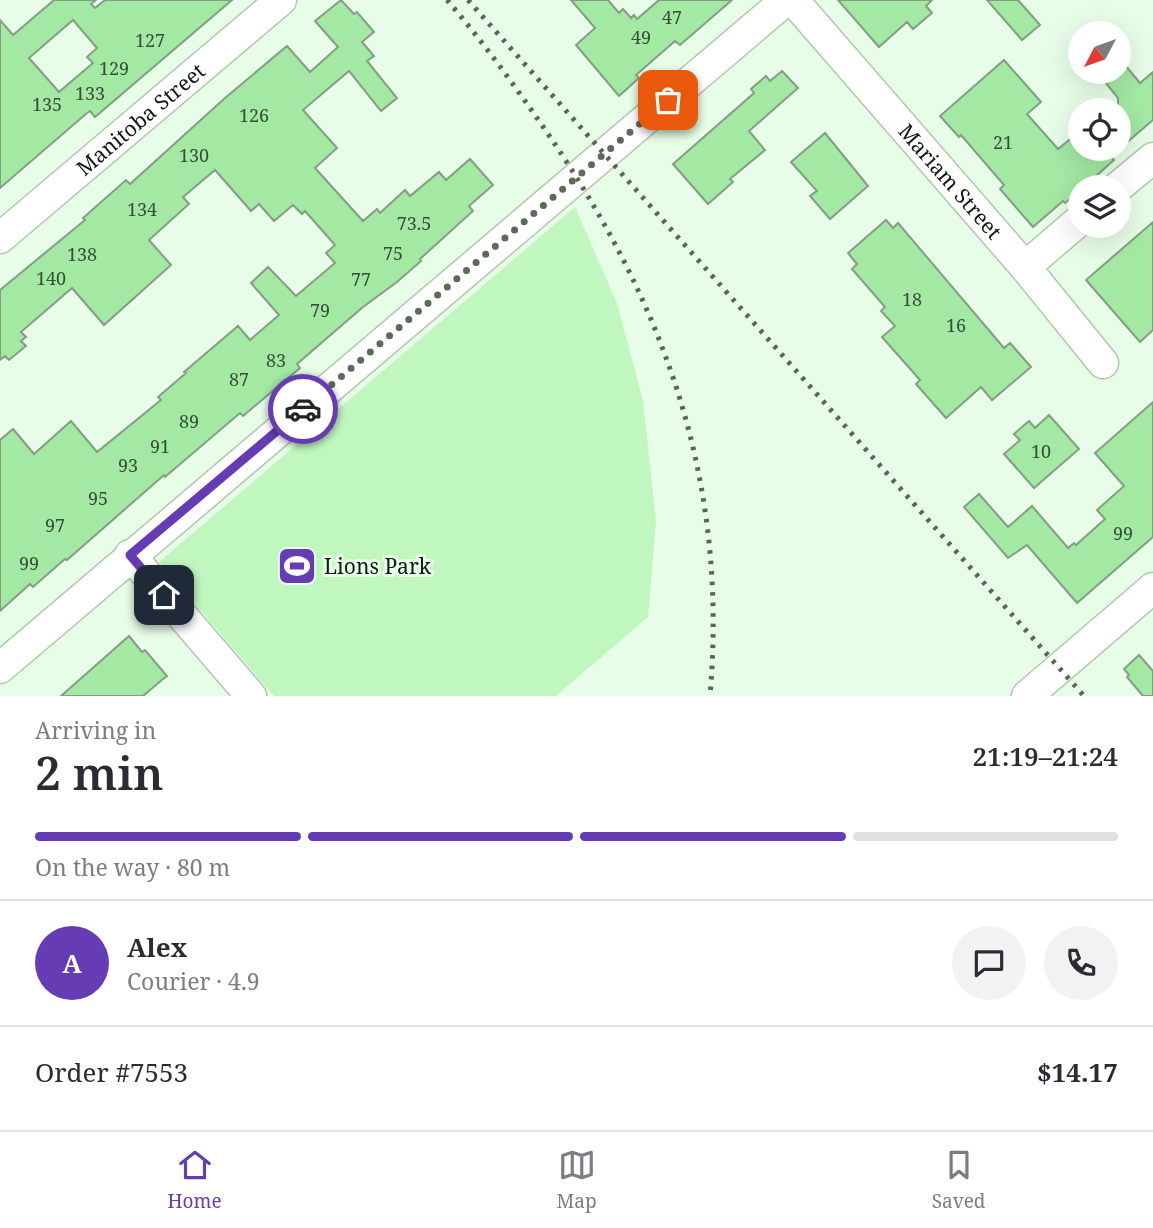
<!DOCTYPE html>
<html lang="en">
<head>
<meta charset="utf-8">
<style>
  body { margin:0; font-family:"Noto Serif",serif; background:#f2f2f3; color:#2b2b33; height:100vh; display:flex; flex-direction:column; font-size:26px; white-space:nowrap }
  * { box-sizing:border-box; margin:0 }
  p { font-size:23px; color:#7c7c81 }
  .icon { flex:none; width:38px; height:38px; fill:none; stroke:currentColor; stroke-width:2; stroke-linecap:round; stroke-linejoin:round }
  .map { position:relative; height:696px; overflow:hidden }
  .panel { display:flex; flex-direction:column; background:#fff; flex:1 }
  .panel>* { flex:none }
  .needle { width:46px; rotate:229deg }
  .controls { position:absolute; left:1068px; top:21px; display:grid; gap:14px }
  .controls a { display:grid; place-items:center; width:63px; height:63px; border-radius:50%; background:#fff; box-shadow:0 7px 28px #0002; font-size:35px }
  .pin { position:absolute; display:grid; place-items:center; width:60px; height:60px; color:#fff; margin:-30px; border-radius:14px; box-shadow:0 4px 10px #0006 }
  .courier { position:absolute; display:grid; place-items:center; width:70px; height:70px; margin:-35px; border:5px solid #663cb4; border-radius:50%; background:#fff; color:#222; box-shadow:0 2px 9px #0007 }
  .head em { font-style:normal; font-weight:600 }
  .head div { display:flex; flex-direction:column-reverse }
  .head { display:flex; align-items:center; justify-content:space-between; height:119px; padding:0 35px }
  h1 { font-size:46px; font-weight:600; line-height:52px }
  .bar { display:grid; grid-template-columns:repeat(4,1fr); gap:10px 7px; align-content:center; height:84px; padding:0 35px }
  .bar i { height:9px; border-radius:5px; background:#e1e1e2 }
  .bar .selected { background:#663cb4 }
  .bar p { grid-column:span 4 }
  .line { display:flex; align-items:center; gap:18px; padding:0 35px; border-top:2px solid #e1e1e2 }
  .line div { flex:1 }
  .round { display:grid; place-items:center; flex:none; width:74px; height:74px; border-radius:37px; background:#f2f2f3 }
  .tabs { display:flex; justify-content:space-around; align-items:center; height:98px; border-top:2px solid #e1e1e2; background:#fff; font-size:19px; color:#7c7c81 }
  .tabs a { display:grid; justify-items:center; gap:4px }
  .tabs .selected { color:#663cb4 }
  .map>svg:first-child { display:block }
  .green { fill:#c0f7bf }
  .building { fill:#a3e8a3; stroke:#849e84; stroke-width:2; fill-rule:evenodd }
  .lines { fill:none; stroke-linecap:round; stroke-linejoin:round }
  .minor-casing { stroke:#aec8ad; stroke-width:33 }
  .minor { stroke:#fff; stroke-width:30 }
  .rail { stroke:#586658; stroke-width:5; stroke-dasharray:3.5 7; stroke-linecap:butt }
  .done { stroke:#5c6a5c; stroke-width:7; stroke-dasharray:0 12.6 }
  .route { stroke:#663cb4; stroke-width:9 }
  .labels { text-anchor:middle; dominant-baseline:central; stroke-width:6; stroke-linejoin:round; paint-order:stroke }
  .number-label { font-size:18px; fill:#364e36 }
  .street-label { font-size:21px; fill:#111b11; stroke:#e7fde7 }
  .poi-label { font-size:21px; fill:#111b11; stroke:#e7fde7; text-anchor:start }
</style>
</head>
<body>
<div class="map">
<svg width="1153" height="696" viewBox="0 0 1153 696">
  <rect width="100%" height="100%" fill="#e7fde7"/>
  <!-- green -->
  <path class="green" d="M 575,207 L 617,303 L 643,401 L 656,521 L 648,617 L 556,696 L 274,696 L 159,562 Z"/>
  <!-- building -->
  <path class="building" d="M 54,0 L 96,0 L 91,4 L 95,8 L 105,0 L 232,0 L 95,117 L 90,111 L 87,113 L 0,188 L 0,20 L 13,35 ZM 73,20 L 97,48 L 87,57 L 93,63 L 59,92 L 29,58 Z
    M 341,0 L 354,14 L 357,12 L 374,32 L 362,42 L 374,56 L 367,61 L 397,98 L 381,111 L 349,71 L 303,110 L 337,148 L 315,168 L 363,221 L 377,209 L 380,213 L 405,190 L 410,196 L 439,172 L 446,180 L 470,159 L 493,185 L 469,206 L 473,211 L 420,259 L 421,261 L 397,282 L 363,307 L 297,364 L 300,368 L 243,416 L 240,413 L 165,477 L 164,475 L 67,560 L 65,559 L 33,587 L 30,584 L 0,611 L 0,440 L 13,429 L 34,454 L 71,421 L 97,452 L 161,400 L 158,397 L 186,373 L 184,372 L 238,326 L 250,340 L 279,315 L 251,283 L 268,267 L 296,296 L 335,263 L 326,253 L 335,245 L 305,211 L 302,214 L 293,205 L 274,221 L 259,204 L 251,211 L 215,170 L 183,197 L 189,204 L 149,240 L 171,265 L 104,325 L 72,288 L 21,332 L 26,337 L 21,341 L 26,346 L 9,360 L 5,356 L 0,360 L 0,290 L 85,220 L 83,218 L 126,180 L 130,184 L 225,98 L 287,46 L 310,72 L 338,47 L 315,21 Z
    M 571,0 L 608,0 L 619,13 L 623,9 L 631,18 L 634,15 L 637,19 L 659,0 L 732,0 L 680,45 L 675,41 L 636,75 L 639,78 L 619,96 L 576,45 L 595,28 Z
    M 838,0 L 932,0 L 926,6 L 932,13 L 913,29 L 907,22 L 879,47 Z
    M 987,0 L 1018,0 L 1040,25 L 1022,40 Z
    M 1004,60 L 1041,102 L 1027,114 L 1058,149 L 1080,131 L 1080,149 L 1104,149 L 1114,160 L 1084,187 L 1080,187 L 1080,191 L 1065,203 L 1063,201 L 1033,227 L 1000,189 L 1004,185 L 961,135 L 959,137 L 940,116 Z
    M 1125,65 L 1140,83 L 1153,72 L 1153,120 L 1118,150 L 1118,98 L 1105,82 Z
    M 782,71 L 798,88 L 749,131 L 765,150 L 730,179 L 733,182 L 708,204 L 673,164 L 754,93 L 751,89 L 766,76 L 770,81 Z
    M 825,133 L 868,186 L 830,219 L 810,196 L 817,191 L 791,162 Z
    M 886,220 L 893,228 L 898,223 L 1004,348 L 1010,343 L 1031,367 L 992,400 L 981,387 L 946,418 L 916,384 L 920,380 L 882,337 L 895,326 L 881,311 L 885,307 L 852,269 L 857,264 L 848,253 Z
    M 1153,222 L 1153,330 L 1140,342 L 1086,280 Z
    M 1153,402 L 1153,537 L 1077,603 L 1027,545 L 1008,558 L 964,507 L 979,494 L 1008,527 L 1032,506 L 1068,548 L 1074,543 L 1076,545 L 1105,519 L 1097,510 L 1124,486 L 1095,453 Z
    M 1049,415 L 1079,449 L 1034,488 L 1004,454 L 1020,440 L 1014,434 L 1029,421 L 1035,428 Z
    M 129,636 L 142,652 L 145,650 L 167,676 L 163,679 L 143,696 L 61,696 Z
    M 1139,655 L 1153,671 L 1153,696 L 1143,696 L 1127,677 L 1129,675 L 1124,669 Z"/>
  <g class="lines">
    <!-- minor casing -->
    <g class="minor-casing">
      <g id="minor">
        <path id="s1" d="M 793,0 L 1025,267 L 1103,363"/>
        <path d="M 1118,187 L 1153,158"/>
        <path id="s2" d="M 0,238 L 281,0"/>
        <path d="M 1025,267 L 1080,220"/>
        <path d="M 130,555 L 251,696"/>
        <path d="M 0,668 L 786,0"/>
        <path d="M 1027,696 L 1153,588"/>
      </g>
    </g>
    <!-- minor -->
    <use href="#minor" class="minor"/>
    <!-- rail -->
    <path class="rail" d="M 447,0 C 479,37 509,78 537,118 C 662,296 729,476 710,696
      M 468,0 L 1084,696"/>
  </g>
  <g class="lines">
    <!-- done -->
    <path class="done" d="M 303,409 L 668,100"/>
    <!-- route -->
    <path class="route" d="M 164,595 L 130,555 L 303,409"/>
  </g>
  <!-- icons -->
  <defs>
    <g id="stadium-square" transform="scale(2.0125)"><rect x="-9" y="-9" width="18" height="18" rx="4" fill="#663cb4" stroke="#e7fde7"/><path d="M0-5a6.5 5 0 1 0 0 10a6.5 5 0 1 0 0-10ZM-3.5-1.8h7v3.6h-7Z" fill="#fff"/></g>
  </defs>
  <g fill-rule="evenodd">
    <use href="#stadium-square" x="297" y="566"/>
  </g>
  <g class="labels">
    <!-- number labels -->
    <g class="number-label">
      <text x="672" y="17">47</text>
      <text x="641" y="37">49</text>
      <text x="150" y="40">127</text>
      <text x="114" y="68">129</text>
      <text x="90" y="93">133</text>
      <text x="47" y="104">135</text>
      <text x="254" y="115">126</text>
      <text x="1003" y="142">21</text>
      <text x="194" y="155">130</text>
      <text x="142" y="209">134</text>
      <text x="414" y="223">73.5</text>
      <text x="393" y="253">75</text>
      <text x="82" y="254">138</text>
      <text x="51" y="278">140</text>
      <text x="361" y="279">77</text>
      <text x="912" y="299">18</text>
      <text x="320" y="310">79</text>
      <text x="956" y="325">16</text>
      <text x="276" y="360">83</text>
      <text x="239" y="379">87</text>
      <text x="189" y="421">89</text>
      <text x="160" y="446">91</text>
      <text x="1041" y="451">10</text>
      <text x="128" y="465">93</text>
      <text x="98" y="498">95</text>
      <text x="55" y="525">97</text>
      <text x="1123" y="533">99</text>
      <text x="29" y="563">99</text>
    </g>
    <!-- street labels -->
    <g class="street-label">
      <text stroke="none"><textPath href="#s2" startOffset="184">Manitoba Street</textPath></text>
      <text stroke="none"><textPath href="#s1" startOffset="240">Mariam Street</textPath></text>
    </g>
    <!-- poi labels -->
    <g class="poi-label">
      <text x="324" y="566">Lions Park</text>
    </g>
  </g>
</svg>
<div class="controls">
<a><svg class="needle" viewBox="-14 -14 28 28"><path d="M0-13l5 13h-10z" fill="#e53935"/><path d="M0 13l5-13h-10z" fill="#7c7c81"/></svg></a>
<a><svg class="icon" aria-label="locate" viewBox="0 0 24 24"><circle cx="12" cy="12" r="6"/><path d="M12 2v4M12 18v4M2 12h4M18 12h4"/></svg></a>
<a><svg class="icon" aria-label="layers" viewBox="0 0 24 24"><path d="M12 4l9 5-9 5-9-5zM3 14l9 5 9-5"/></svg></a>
</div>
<div class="pin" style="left:668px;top:100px;background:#ea580c"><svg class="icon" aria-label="bag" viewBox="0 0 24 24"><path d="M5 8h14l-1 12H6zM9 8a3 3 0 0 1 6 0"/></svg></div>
<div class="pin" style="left:164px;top:595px;background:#1f2937"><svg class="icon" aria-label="home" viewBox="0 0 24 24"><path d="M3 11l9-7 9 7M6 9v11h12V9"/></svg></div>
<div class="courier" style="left:303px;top:409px"><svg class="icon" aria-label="car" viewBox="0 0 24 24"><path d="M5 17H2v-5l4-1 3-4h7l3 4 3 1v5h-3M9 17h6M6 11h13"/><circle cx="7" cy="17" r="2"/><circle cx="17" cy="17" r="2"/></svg></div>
</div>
<section class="panel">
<div class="head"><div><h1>2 min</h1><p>Arriving in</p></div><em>21:19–21:24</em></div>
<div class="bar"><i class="selected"></i><i class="selected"></i><i class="selected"></i><i></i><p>On the way · 80 m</p></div>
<div class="line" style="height:126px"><b class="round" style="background:#663cb4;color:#fff">A</b><div><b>Alex</b><p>Courier · 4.9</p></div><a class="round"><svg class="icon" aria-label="chat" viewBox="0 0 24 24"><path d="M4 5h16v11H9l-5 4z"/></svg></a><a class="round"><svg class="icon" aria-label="phone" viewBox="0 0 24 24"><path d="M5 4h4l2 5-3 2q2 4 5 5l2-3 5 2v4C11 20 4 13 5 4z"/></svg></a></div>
<div class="line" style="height:91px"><div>Order #7553</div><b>$14.17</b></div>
</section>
<nav class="tabs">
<a class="selected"><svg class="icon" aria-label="home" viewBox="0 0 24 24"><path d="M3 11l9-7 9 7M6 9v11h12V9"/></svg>Home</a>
<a><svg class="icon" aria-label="map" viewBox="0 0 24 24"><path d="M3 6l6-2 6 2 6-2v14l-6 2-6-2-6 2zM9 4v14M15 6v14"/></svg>Map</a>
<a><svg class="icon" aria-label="saved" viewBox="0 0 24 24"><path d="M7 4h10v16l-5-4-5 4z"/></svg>Saved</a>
</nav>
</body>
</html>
